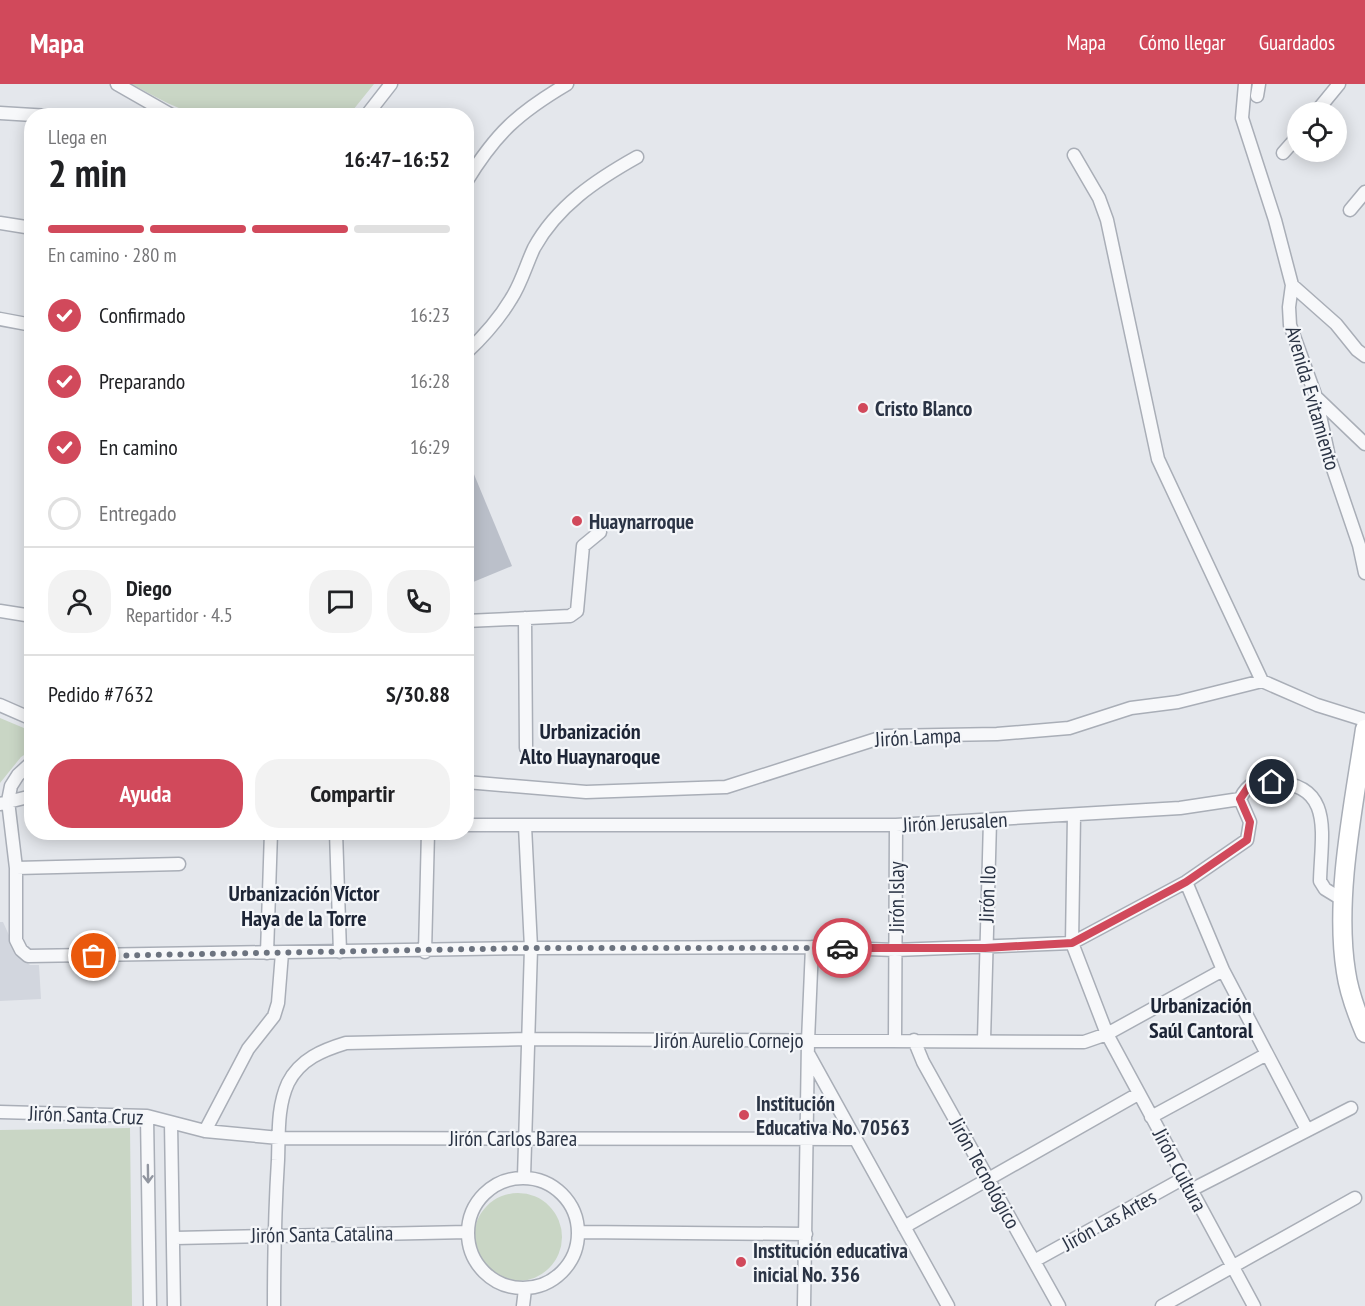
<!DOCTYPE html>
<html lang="es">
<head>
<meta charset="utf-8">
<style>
  body { margin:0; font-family:"PT Sans Narrow",sans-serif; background:#f2f2f2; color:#202124; height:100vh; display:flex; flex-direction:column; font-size:22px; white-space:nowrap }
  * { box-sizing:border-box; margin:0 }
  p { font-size:20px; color:#757577 }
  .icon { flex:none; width:33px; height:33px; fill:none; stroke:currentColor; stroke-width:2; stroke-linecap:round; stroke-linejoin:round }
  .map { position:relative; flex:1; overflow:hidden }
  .sheet { position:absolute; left:24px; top:24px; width:450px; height:732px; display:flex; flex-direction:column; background:#fff; border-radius:24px; box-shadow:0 3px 15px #0003 }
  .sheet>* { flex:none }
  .tools { position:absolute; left:1287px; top:18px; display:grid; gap:12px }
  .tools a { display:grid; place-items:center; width:60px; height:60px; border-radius:50%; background:#fff; box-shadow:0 3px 15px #0003; font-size:30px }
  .pin { position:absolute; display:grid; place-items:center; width:51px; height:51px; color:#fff; margin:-26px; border:3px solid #fff; border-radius:50%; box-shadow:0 2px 6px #0007 }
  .courier { position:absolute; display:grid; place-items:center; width:60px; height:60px; margin:-30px; border:4px solid #d1495b; border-radius:50%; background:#fff; color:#222; box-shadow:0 2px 8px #0007 }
  .summary em { font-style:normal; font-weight:800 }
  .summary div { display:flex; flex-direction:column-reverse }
  .summary { display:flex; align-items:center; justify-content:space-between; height:102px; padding:0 24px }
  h1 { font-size:39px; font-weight:800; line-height:45px }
  .bar { display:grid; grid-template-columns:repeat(4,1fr); gap:9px 6px; align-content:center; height:72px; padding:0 24px }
  .bar i { height:8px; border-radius:4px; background:#e0e0e0 }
  .bar .on { background:#d1495b }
  .bar p { grid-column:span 4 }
  .line { display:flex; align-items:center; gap:15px; padding:0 24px; border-top:2px solid #e0e0e0 }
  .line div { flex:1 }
  .round { display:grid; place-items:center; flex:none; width:63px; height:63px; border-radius:24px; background:#f2f2f2 }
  ol { padding:0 24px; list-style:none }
  li { display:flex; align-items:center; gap:18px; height:66px }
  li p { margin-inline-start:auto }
  li .icon { padding:6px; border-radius:50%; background:#d1495b; color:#fff; stroke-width:4 }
  li:last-child { color:#757577 }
  li i { width:33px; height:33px; border:3px solid #e0e0e0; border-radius:50% }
  .action { display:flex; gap:12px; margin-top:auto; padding:12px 24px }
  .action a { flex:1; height:69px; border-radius:24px; background:#d1495b; color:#fff; font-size:24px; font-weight:800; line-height:69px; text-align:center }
  .action a+a { background:#f2f2f2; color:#202124 }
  header { display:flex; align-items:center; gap:36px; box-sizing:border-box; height:84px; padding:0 30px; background:#d1495b; color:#fff }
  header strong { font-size:28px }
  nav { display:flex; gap:33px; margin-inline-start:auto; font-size:21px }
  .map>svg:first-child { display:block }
  .built { fill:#d2d6de }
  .green { fill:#c9d6c5 }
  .building { fill:#bbc0ca }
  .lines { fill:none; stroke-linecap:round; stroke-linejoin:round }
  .street-casing { stroke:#a9aeb7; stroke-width:15 }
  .secondary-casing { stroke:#a9aeb7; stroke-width:21 }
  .street { stroke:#f7f8fa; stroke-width:12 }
  .secondary { stroke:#fff; stroke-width:18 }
  .oneway { stroke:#9196a0 }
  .done { stroke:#6c737f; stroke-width:6; stroke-dasharray:0 10.8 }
  .route { stroke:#d1495b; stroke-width:8 }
  .poi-dot { fill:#d1495b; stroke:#f4f6f9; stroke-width:2 }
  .labels { text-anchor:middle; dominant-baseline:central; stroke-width:4.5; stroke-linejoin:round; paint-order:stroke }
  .street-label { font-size:21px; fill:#2b3445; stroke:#f4f6f9 }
  .poi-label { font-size:21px; font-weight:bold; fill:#2b3445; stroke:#f4f6f9; text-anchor:start }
  .neighbourhood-label { font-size:22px; font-weight:bold; fill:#1d2536; stroke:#f4f6f9 }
</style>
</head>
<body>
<header>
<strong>Mapa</strong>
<nav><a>Mapa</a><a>Cómo llegar</a><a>Guardados</a></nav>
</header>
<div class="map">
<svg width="1365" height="1222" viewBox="0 0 1365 1222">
  <rect width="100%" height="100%" fill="#e4e7ec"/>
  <!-- built -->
  <path class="built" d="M 0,838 L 3,838 L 18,871 L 30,881 L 39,881 L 41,915 L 0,917 Z"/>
  <!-- green -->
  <path class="green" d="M 132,0 L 374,0 L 349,31 L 207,32 C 180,28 156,13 132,0 Z
    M 0,634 L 31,647 L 32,666 L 21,673 L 0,699 Z
    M 130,1044 L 132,1222 L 0,1222 L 0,1046 Z
    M474 1153a44 44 0 1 1 88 0a44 44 0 1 1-88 0Z"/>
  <!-- building -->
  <path class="building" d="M 466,371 L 512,482 L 466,501 Z"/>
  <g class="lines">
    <!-- street casing -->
    <g class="street-casing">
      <path id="street" d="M 117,0 L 173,32
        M 1245,0 L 1242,34 L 1275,136 L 1292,201 L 1289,223 L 1290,241 L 1316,313 L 1329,373 L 1359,461 L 1365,489
        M 1257,12 L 1259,0
        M 1316,28 L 1339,0
        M 0,29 L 50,32
        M 366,32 L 391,0
        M 1283,69 L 1298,52
        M 1074,71 L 1099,114 L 1107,136 L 1158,375 L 1262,597
        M 466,98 C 496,49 518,29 567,0
        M 1350,126 L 1365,108
        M 0,139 L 32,144
        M 1292,201 L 1336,240 L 1357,266 L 1365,272
        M 0,235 L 32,241
        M 466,269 C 483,253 499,235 511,215 C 521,200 526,181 534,164 C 557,122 596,96 637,73
        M 1316,313 L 1365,360
        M 0,527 L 32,532
        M 525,534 L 526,664
        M 466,537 L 570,532 L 577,527 L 583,462 L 600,448
        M 0,621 L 32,635
        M 32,678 L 18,691 L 11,702 L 8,717 L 16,784 L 16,856 L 21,866 L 28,872 L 531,864 L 812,863 L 895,866 L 1072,859 L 1186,798 L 1247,756 L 1250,738 L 1240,715
        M 466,698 L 586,708 L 726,703 L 886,652 L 997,650 L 1069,644 L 1131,624 L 1178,618 L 1262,597 L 1317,621 L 1365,636
        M 1240,715 C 1248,699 1255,697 1273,698 C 1335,700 1321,751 1320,797 L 1325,805 L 1343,816
        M 0,720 L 32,712
        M 1074,731 L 1072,859 L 1107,950 L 1254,1222
        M 466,741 L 896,741 L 1180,724 L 1240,715
        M 336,748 L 340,868
        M 16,784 L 179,780
        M 1186,798 L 1223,886 L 1307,1046
        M 425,868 L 428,748
        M 267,869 L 271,748
        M 914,956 L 923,978 L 1059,1222
        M 984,956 L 990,737
        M 895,957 L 896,741
        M 809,971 L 948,1222
        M 0,1028 L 147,1032 L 205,1047 L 279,1054 L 855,1055
        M 147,1032 L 150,1222
        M 1151,1033 L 1267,970
        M 171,1039 L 174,1222
        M 205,1047 L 248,965 L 274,932 L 278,919 L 282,869
        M 524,1093 L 531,864 L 525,742
        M468 1149a55 55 0 1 1 110 0a55 55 0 1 1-110 0Z
        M 1191,1106 L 1351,1024
        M 904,1143 L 1138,1010
        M 579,1148 L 806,1150
        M 175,1154 L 468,1148
        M 1034,1177 L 1184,1094
        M 274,1222 C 274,1173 275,1124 278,1076 C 279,1050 277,1023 288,999 C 300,975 323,966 346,959 L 528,955 L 1084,958 L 1107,950 L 1223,886
        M 523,1222 L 525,1205
        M 804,1222 L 808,957 L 812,863
        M 1162,1222 L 1355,1114"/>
    </g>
    <!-- secondary casing -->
    <g class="secondary-casing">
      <path id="secondary" d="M 1365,645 C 1354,720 1334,813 1346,888 C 1349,909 1357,930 1365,949"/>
    </g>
    <!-- street -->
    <use href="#street" class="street"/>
    <!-- secondary -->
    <use href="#secondary" class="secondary"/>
  </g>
  <!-- one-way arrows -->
  <defs><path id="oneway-shaft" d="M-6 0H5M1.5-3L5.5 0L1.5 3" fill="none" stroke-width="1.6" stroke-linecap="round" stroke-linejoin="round" transform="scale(1.5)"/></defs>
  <use class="oneway" href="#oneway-shaft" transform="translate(148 1090) rotate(89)"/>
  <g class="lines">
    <!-- done -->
    <path class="done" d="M 94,872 L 531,864 L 842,864"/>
    <!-- route -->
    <path class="route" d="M 842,864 L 985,864 L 1072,859 L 1186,798 L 1247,756 L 1250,738 L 1240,715 L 1251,699 L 1272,698"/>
  </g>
  <!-- markers -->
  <g class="poi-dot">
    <circle cx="863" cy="324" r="6"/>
    <circle cx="577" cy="437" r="6"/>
    <circle cx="744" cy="1031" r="6"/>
    <circle cx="741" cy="1178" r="6"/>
  </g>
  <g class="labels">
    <!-- street labels -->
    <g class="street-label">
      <text transform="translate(1313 314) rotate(74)">Avenida Evitamiento</text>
      <text transform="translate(918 653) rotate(-3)">Jirón Lampa</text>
      <text transform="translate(955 738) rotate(-3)">Jirón Jerusalen</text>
      <text transform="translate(987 810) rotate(-88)">Jirón Ilo</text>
      <text transform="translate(896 813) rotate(-90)">Jirón Islay</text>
      <text x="729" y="956">Jirón Aurelio Cornejo</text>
      <text transform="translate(86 1031) rotate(2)">Jirón Santa Cruz</text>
      <text x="513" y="1054">Jirón Carlos Barea</text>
      <text transform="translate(1180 1086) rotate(62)">Jirón Cultura</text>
      <text transform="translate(985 1089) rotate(61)">Jirón Tecnológico</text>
      <text transform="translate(1109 1136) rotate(-29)">Jirón Las Artes</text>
      <text transform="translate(322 1150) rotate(-1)">Jirón Santa Catalina</text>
    </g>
    <!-- poi labels -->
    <g class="poi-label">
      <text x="875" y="324">Cristo Blanco</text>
      <text x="589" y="437">Huaynarroque</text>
      <text x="756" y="1019">Institución<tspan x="756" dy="24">Educativa No. 70563</tspan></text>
      <text x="753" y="1166">Institución educativa<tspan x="753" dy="24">inicial No. 356</tspan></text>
    </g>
    <!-- neighbourhood labels -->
    <g class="neighbourhood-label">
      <text x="590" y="647">Urbanización<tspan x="590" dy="25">Alto Huaynaroque</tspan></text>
      <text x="304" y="809">Urbanización Víctor<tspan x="304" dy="25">Haya de la Torre</tspan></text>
      <text x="1201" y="921">Urbanización<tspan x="1201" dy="25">Saúl Cantoral</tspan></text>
    </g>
  </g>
</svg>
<div class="tools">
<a><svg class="icon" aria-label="locate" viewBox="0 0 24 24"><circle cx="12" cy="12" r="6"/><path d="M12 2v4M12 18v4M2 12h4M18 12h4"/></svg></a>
</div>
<div class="pin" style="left:94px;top:872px;background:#ea580c"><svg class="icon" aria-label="bag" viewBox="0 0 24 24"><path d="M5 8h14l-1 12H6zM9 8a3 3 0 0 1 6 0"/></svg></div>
<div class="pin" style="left:1272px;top:698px;background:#1f2937"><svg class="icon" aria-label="home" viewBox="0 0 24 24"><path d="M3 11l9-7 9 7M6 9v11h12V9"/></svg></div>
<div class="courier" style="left:842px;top:864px"><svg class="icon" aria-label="car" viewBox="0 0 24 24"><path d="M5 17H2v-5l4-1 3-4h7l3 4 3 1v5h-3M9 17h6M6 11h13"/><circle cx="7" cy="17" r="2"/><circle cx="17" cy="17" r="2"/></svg></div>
<section class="sheet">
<div class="summary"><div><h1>2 min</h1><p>Llega en</p></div><em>16:47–16:52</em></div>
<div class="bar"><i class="on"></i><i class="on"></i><i class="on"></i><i></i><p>En camino · 280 m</p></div>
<ol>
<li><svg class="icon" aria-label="check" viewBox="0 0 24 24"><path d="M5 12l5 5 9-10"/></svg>Confirmado<p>16:23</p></li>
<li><svg class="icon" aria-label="check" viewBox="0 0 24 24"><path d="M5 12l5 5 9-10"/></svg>Preparando<p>16:28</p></li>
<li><svg class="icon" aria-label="check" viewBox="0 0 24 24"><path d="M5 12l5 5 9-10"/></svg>En camino<p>16:29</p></li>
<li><i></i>Entregado</li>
</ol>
<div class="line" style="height:108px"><a class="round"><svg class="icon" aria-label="person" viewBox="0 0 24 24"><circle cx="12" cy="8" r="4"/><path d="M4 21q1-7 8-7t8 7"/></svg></a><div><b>Diego</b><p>Repartidor · 4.5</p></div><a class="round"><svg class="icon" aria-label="chat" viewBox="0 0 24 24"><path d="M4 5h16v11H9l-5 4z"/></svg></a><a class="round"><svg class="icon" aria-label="phone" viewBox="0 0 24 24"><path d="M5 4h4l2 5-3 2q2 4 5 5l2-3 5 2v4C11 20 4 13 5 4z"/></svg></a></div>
<div class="line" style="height:78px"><div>Pedido #7632</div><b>S/30.88</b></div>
<div class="action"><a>Ayuda</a><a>Compartir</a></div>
</section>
</div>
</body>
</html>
